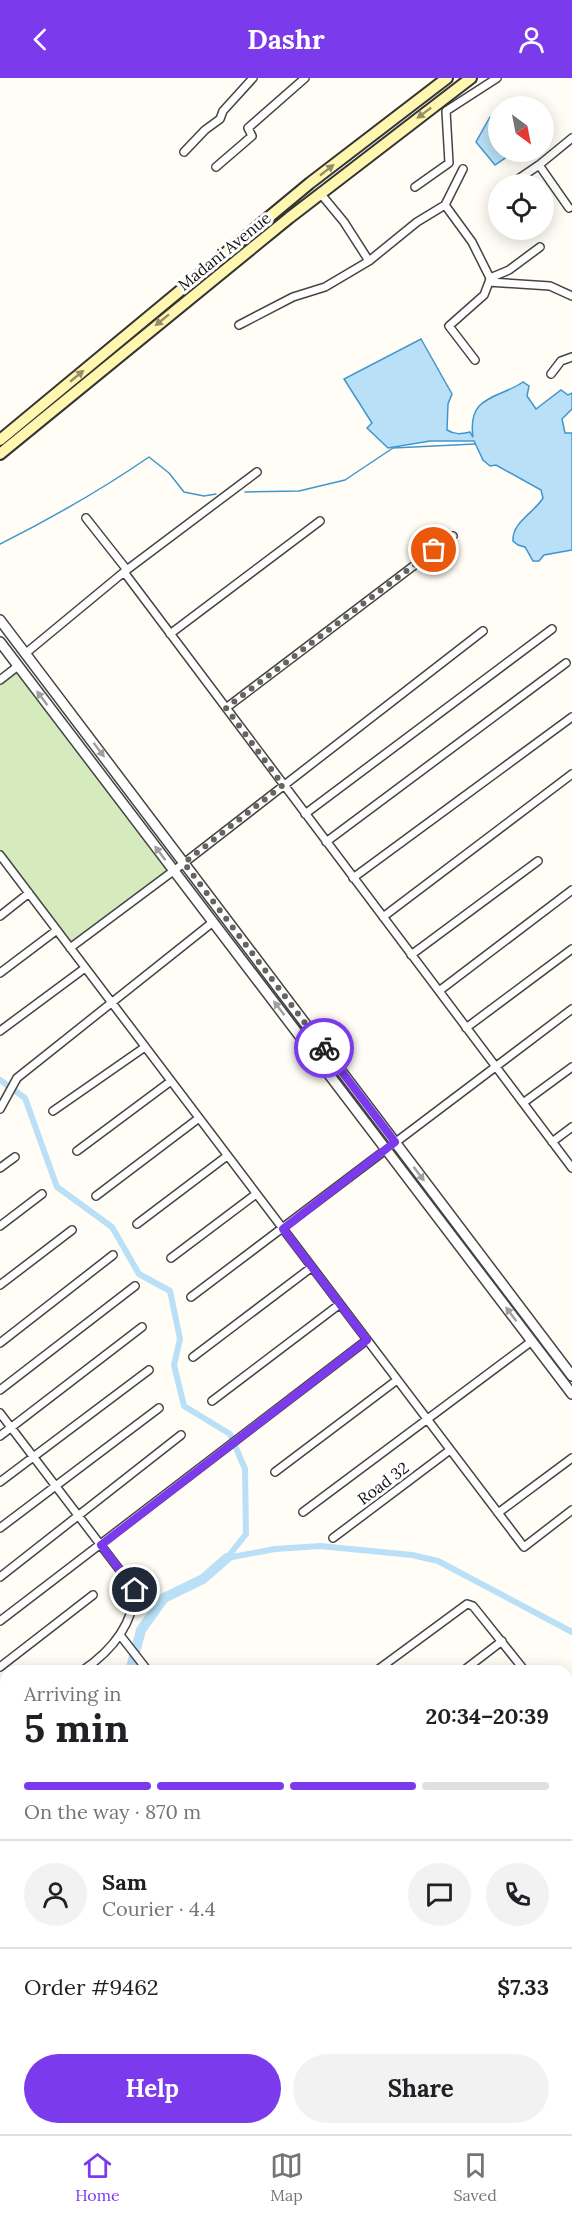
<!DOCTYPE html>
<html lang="en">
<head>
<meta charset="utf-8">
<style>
  body { margin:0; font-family:Lora,serif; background:#f2f2f2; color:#202124; height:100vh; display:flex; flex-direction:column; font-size:22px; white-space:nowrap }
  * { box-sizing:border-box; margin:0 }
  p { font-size:20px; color:#757577 }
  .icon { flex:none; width:33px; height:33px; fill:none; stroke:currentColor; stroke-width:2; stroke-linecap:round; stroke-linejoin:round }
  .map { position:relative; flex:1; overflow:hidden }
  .panel { position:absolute; left:0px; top:1587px; width:573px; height:470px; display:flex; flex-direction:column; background:#fff; border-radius:18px 18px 0 0; box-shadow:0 3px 15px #0003 }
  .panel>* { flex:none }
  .needle { width:39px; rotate:148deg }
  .buttons { position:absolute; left:488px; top:18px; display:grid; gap:12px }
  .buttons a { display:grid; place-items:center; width:66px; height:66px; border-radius:50%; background:#fff; box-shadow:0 3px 15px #0003; font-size:30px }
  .pin { position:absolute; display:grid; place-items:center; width:51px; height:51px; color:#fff; margin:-26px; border:3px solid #fff; border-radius:50%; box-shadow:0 2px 6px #0007 }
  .courier { position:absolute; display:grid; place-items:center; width:60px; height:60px; margin:-30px; border:4px solid #7c3aed; border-radius:50%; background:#fff; color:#222; box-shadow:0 2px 8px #0007 }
  .head em { font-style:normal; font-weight:700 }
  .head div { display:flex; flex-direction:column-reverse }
  .head { display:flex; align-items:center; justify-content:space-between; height:102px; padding:0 24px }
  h1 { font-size:39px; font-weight:700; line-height:45px }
  .bar { display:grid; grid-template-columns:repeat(4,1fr); gap:9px 6px; align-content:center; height:72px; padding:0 24px }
  .bar i { height:8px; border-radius:4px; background:#e0e0e0 }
  .bar .on { background:#7c3aed }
  .bar p { grid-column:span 4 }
  .line { display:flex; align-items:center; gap:15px; padding:0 24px; border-top:2px solid #e0e0e0 }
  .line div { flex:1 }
  .round { display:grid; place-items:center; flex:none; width:63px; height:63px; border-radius:32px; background:#f2f2f2 }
  .action { display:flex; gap:12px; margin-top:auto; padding:12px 24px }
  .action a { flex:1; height:69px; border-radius:36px; background:#7c3aed; color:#fff; font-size:24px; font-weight:700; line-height:69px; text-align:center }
  .action a+a { background:#f2f2f2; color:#202124 }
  header { display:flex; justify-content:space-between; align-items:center; height:78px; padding:0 24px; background:#7c3aed; color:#fff; font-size:27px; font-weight:700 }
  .dock { display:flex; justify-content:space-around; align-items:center; height:84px; border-top:2px solid #e0e0e0; background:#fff; font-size:16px; color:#757577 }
  .dock a { display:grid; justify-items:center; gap:3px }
  .dock .on { color:#7c3aed }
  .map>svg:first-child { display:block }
  .green { fill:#d5ebbd }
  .water { fill:#b9e0f7; stroke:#3f96cf; stroke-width:1.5 }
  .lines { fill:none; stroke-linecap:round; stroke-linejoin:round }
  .stream { stroke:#3f96cf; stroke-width:1.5 }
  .canal { stroke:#b9e0f7; stroke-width:6 }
  .river { stroke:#b9e0f7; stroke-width:10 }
  .minor-casing { stroke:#444; stroke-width:10 }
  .tertiary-casing { stroke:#444; stroke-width:12 }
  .secondary-casing { stroke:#333; stroke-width:14 }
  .minor { stroke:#fff; stroke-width:7 }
  .tertiary { stroke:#fff; stroke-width:9 }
  .secondary { stroke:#fff6b0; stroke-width:10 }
  .oneway { fill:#948f68 }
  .oneway2 { fill:#a0a0a0 }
  .done { stroke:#646461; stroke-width:6; stroke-dasharray:0 10.8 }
  .route { stroke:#7c3aed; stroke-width:8 }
  .labels { text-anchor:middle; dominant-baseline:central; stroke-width:6; stroke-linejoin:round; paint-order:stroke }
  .street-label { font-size:16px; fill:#111; stroke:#fff }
</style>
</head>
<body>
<header><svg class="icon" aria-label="back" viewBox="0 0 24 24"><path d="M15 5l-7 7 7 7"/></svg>Dashr<svg class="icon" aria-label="person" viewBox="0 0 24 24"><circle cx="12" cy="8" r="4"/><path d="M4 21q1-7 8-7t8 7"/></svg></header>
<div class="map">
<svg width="572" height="2056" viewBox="0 0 572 2056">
  <rect width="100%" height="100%" fill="#fffdf5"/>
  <!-- green -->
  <path class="green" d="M 18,588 L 173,792 L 70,870 L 0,777 L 0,602 Z"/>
  <!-- water -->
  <path class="water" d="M 498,37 L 498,74 L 514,74 L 495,87 L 476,64 L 490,39 L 495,40 Z
    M 421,261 L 452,316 L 448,326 L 447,352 C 455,357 461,356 470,354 L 473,359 C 467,317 498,321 523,304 L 529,308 L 527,318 L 536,331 L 561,312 L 568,317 L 572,315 L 572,331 L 562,341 L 565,355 L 572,355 L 572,472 L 544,477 L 539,483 L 533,483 L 525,469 L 518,467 L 513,463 C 512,444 534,435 543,420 L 541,412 L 496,387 L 490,388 L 483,382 L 474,363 L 430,363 L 388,370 L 367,350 L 372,345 L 344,301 Z"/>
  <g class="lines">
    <!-- stream -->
    <path class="stream" d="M 245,414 L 299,413 L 345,402 L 393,370 L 475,366
      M 0,466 C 52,440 101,412 149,379 L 169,395 L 184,414 L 204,418 L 216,416"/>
    <!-- canal -->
    <path class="canal" d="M 0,1002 L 25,1020 L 57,1109 L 112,1149 L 139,1196 L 170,1213 L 180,1261 L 174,1287 L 184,1328 L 230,1356 L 245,1391 L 246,1456 L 227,1480 L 275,1471 L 320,1468 L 412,1477 L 438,1483 L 572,1554"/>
    <!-- river -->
    <path class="river" d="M 130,1593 L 141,1552 L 164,1520 L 203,1501 L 227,1480
      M 567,1865 L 572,1866"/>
    <!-- minor casing -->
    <g class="minor-casing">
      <path id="minor" d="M 184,74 L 205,52 L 220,41 L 223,33 L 253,0
        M 539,87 L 569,130
        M 216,89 L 252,58 L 248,50 L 305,0
        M 511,106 L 539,87 L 572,60
        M 415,109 L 449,85 L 446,33 L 497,0
        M 320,115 L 344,144 L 369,183 L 417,144 L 445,127 L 463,91
        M 445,127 L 472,164 L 490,200 L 489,204
        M 490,200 L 509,192 L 540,169
        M 239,247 L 293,219 L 325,209 L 369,183
        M 475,282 L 449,248 L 484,217 L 489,204 L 550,208 L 572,218
        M 551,296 L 561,283 L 572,279
        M 86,440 L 127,492
        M 124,494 L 257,394
        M 170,556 L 320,443
        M 26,575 L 124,494 L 572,1090
        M 0,602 L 18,588
        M 226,630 L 453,458
        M 305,736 L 552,551
        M 326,764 L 566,585
        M 0,777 L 524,1469 L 572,1432
        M 353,800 L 572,639
        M 0,838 L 29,815
        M 383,839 L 572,696
        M 70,870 L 184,785 L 483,553
        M 411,877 L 538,783
        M 0,895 L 57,852
        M 439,913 L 572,812
        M 466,950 L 572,871
        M 0,953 L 85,890
        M 523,1025 L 572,989
        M 0,1031 L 17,1000 L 213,844
        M 53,1033 L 145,969
        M 552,1064 L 572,1049
        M 77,1073 L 171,1003
        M 0,1090 L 15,1079
        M 96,1118 L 199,1040
        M 137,1146 L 227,1078
        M 0,1148 L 42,1116
        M 171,1180 L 256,1116
        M 0,1207 L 72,1152
        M 191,1219 L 572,931
        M 0,1265 L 113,1177
        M 193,1279 L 312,1189
        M 0,1312 L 135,1208
        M 212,1323 L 340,1226
        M 0,1335 L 135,1512 C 133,1548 110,1574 82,1593
        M 0,1358 L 142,1249
        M 275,1394 L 397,1302
        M 0,1404 L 149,1292
        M 303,1434 L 532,1263
        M 498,1435 L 572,1380
        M 0,1450 L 159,1330
        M 333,1460 L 450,1372
        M 0,1499 L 181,1357
        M 0,1543 L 367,1262
        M 120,1557 L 148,1593
        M 0,1589 L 93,1517
        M 376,1593 L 467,1526 L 473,1528 L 525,1593
        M 463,1593 L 502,1563
        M 567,1635 L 572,1631
        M 567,1647 L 572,1654
        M 0,1649 L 6,1645
        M 567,1694 L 572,1690
        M 0,1695 L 6,1691
        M 0,1743 L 6,1738
        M 567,1756 L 572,1752
        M 0,1788 L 6,1784
        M 567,1813 L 572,1810
        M 0,1834 L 6,1829
        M 567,1881 L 572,1888
        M 0,1882 L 6,1878
        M 0,1931 L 6,1926
        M 567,1958 L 572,1964
        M 0,1974 L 6,1970
        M 0,2024 L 6,2019
        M 567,2039 L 572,2046
        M 17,2056 L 25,2050
        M 78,2056 L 85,2050
        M 138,2056 L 145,2050
        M 199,2056 L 207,2050
        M 262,2056 L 269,2050
        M 356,2056 L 364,2050
        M 422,2056 L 429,2050
        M 482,2056 L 489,2050
        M 543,2056 L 550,2050"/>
    </g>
    <!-- tertiary casing -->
    <g class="tertiary-casing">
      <path id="tertiary" d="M 0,542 L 572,1298
        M 0,564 L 572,1316
        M 0,1659 L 6,1667
        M 292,2050 L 296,2056
        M 302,2050 L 305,2056"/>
    </g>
    <!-- secondary casing -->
    <g class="secondary-casing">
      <path id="secondary" d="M 0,362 L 310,105 L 447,0
        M 0,376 L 289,140 L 471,0"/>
    </g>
    <!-- minor -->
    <use href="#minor" class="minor"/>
    <!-- tertiary -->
    <use href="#tertiary" class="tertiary"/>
    <!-- secondary -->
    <use href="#secondary" class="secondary"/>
  </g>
  <!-- one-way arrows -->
  <defs><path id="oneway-solid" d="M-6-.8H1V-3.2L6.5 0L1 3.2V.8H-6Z" transform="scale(1.5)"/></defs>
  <g class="oneway">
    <use href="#oneway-solid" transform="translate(424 35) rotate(143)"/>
    <use href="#oneway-solid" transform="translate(327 92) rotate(-38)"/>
    <use href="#oneway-solid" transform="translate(162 242) rotate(141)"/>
    <use href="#oneway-solid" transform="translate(77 298) rotate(-40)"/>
  </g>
  <g class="oneway2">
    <use href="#oneway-solid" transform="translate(42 620) rotate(-127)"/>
    <use href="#oneway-solid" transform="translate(99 672) rotate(53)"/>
    <use href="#oneway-solid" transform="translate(160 775) rotate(-127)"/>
    <use href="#oneway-solid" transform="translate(279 930) rotate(-127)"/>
    <use href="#oneway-solid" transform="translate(419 1096) rotate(53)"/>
    <use href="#oneway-solid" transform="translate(511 1236) rotate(-127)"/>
  </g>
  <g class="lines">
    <!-- done -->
    <path class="done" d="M 324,970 L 184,785 L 283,707 L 226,630 L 434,472"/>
    <!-- route -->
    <path class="route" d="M 135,1512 L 101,1467 L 367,1262 L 283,1151 L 395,1064 L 324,970"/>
  </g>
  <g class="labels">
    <!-- street labels -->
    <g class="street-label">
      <text transform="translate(224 173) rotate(-39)">Madani Avenue</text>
      <text transform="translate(383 1405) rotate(-37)">Road 32</text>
    </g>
  </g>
</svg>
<div class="buttons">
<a><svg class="needle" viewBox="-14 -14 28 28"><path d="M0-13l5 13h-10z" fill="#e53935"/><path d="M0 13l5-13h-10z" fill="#757577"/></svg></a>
<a><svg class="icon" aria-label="locate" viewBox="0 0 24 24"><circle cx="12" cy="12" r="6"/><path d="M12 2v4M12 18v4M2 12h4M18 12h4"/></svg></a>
</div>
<div class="pin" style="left:434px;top:472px;background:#ea580c"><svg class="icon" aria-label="bag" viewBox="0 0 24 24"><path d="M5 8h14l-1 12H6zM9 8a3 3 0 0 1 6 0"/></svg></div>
<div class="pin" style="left:135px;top:1512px;background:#1f2937"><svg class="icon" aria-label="home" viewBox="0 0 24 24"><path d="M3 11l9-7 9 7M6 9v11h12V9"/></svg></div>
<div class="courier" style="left:324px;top:970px"><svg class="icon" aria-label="bike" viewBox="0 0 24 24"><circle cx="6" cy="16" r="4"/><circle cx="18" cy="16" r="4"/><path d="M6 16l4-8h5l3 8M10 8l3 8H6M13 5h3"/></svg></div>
<section class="panel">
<div class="head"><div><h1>5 min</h1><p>Arriving in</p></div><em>20:34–20:39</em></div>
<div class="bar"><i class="on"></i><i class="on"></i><i class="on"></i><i></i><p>On the way · 870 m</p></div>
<div class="line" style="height:108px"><a class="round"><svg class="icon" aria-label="person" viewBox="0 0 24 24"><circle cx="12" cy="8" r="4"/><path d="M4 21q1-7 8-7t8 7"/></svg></a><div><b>Sam</b><p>Courier · 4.4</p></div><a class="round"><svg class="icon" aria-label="chat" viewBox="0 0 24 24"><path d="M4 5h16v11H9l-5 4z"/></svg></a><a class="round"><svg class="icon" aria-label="phone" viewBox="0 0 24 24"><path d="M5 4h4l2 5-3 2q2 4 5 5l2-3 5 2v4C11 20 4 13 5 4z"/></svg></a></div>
<div class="line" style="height:78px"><div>Order #9462</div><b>$7.33</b></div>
<div class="action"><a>Help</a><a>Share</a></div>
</section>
</div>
<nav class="dock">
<a class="on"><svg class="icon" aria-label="home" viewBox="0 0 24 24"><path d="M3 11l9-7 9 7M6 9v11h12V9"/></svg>Home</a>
<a><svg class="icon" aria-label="map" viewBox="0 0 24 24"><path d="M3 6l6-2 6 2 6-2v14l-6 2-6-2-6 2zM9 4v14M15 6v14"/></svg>Map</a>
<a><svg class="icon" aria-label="saved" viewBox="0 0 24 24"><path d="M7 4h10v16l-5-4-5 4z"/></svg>Saved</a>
</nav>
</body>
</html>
